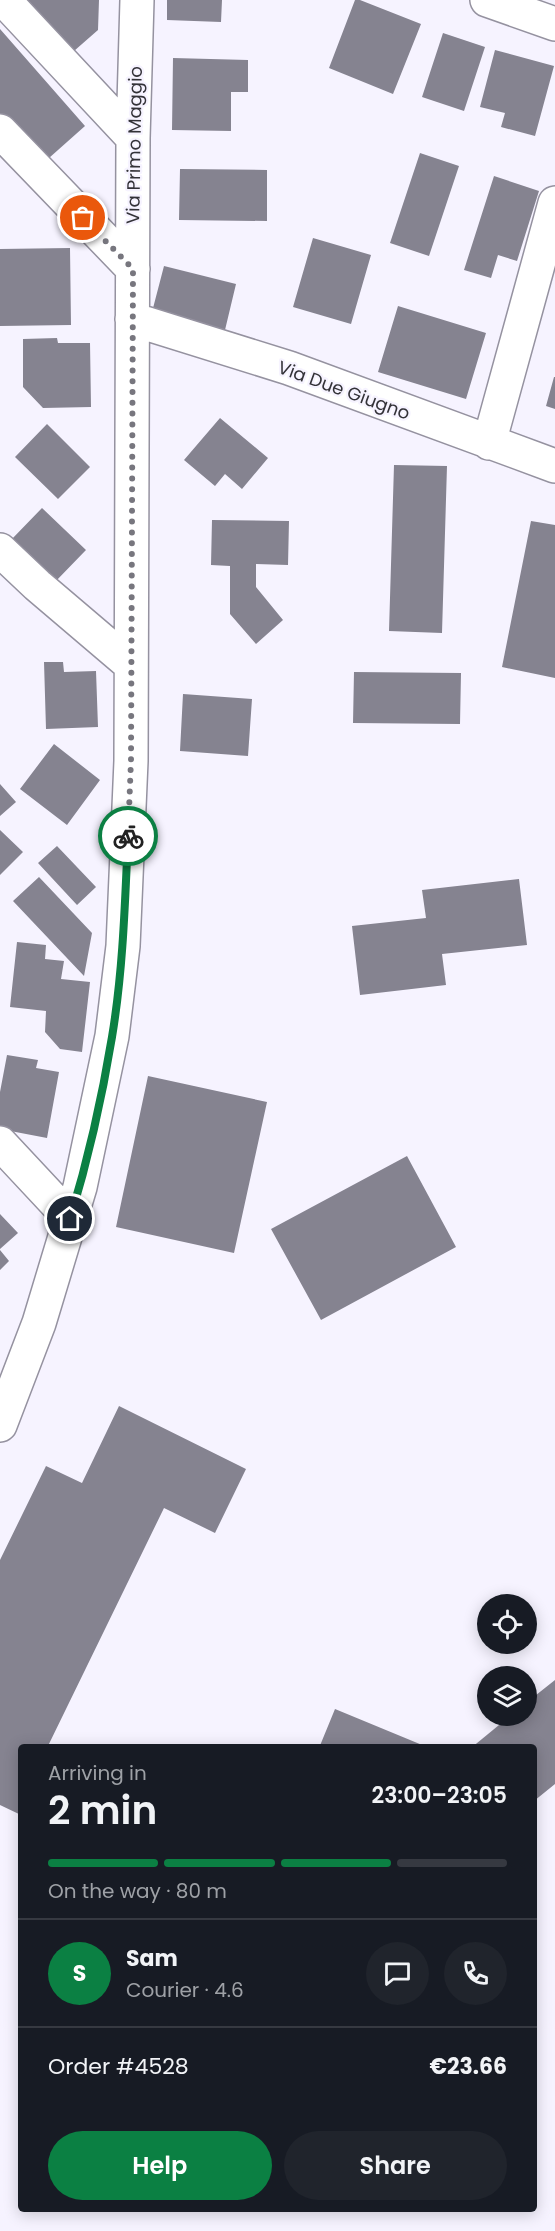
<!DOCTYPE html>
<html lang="en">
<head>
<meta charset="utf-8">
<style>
  body { margin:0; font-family:Poppins,sans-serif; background:#20242c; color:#f1f3f6; height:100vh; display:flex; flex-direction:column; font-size:22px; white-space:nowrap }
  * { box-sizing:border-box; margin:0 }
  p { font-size:20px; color:#9ea1a6 }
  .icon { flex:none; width:33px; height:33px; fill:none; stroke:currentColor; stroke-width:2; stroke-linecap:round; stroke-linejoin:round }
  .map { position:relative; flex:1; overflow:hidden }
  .details { position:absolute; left:18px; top:1744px; width:519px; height:468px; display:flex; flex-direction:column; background:#171b24; border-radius:6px; box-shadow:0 3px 15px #0003 }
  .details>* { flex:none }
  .buttons { position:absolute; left:477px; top:1594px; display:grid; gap:12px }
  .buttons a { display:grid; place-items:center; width:60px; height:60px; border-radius:50%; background:#171b24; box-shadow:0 3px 15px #0003; font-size:30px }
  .pin { position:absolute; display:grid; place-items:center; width:51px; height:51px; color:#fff; margin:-26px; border:3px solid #fff; border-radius:50%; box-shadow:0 2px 6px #0007 }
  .courier { position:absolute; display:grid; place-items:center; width:60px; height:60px; margin:-30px; border:4px solid #0b8043; border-radius:50%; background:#fff; color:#222; box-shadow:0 2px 8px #0007 }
  .overview em { font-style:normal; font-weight:600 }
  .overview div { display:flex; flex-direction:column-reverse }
  .overview { display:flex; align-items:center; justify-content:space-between; height:102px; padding:0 30px }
  h1 { font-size:39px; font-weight:600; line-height:45px }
  .bar { display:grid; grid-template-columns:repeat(4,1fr); gap:9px 6px; align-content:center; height:72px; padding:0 30px }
  .bar i { height:8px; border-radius:4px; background:#363941 }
  .bar .current { background:#0b8043 }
  .bar p { grid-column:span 4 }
  .line { display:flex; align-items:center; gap:15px; padding:0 30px; border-top:2px solid #363941 }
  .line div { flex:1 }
  .round { display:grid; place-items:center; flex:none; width:63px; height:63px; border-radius:32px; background:#20242c }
  .button { display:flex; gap:12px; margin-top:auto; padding:12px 30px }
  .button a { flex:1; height:69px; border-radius:36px; background:#0b8043; color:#fff; font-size:24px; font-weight:600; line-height:69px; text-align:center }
  .button a+a { background:#20242c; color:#f1f3f6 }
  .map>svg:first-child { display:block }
  .building { fill:#858390 }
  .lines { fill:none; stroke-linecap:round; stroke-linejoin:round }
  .minor-casing { stroke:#9592a0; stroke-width:36 }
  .minor { stroke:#fff; stroke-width:33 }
  .done { stroke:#77767e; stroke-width:6; stroke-dasharray:0 10.8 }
  .route { stroke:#0b8043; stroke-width:8 }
  .labels { text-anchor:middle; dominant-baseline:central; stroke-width:4.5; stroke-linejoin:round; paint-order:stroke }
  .street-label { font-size:18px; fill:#333238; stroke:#f6f3ff }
</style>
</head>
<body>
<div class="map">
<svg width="555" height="2231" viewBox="0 0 555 2231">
  <rect width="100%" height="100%" fill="#f6f3ff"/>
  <!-- building -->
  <path class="building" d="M 27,0 L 99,0 L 98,30 L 74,51 Z
    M 167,0 L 222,0 L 221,22 L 167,20 Z
    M 355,0 L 360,0 L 421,24 L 393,94 L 329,68 Z
    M 0,29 L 85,126 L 40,166 L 0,121 Z
    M 443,33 L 485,47 L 464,111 L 422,97 Z
    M 495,50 L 554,66 L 535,136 L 501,127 L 505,113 L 480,107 Z
    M 173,58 L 248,60 L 248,92 L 231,92 L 231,131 L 172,130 Z
    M 420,153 L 459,166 L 429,256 L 390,243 Z
    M 180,169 L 267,170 L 267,221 L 179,220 Z
    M 494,176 L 539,191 L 517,261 L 498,255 L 491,278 L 464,270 Z
    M 313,238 L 371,255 L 351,324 L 293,307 Z
    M 70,248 L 71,325 L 0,326 L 0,249 Z
    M 164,266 L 236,284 L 225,330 L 152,312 Z
    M 398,306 L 486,333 L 466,399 L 378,372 Z
    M 57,338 L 58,343 L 90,343 L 91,407 L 43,408 L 23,387 L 23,339 Z
    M 554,377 L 555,377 L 555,409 L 546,406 Z
    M 220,418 L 268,458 L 242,489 L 225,474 L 215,486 L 184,460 Z
    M 47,424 L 90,467 L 58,499 L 15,457 Z
    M 394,465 L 447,466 L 442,633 L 389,631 Z
    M 42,508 L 86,550 L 54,583 L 10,541 Z
    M 212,520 L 289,521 L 288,565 L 256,564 L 256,587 L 283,620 L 256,644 L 230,614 L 230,566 L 211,565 Z
    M 531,521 L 555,525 L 555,678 L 502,667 Z
    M 44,662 L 63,662 L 64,672 L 96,671 L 98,727 L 46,729 Z
    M 354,672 L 461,673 L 460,724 L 353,723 Z
    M 183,694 L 252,699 L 248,756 L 180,751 Z
    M 54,744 L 100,780 L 67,825 L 20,789 Z
    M 0,784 L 16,802 L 0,816 Z
    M 0,830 L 23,852 L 0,875 Z
    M 57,846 L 96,887 L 77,905 L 38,863 Z
    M 39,877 L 92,933 L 84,976 L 13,901 Z
    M 519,879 L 527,945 L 442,954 L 446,985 L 360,995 L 352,926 L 426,918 L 422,890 Z
    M 17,942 L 46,945 L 45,959 L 64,961 L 61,979 L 90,982 L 82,1052 L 60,1049 L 45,1032 L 46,1011 L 10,1007 Z
    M 7,1055 L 38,1060 L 36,1068 L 59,1072 L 47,1138 L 0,1129 L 0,1092 Z
    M 148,1076 L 267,1102 L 234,1253 L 116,1227 Z
    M 407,1156 L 456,1247 L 321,1320 L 271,1229 Z
    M 0,1214 L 18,1233 L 0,1249 Z
    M 0,1250 L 9,1261 L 0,1270 Z
    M 119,1406 L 246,1469 L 215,1533 L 164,1508 L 47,1748 L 21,1748 L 21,1815 L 0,1805 L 0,1560 L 46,1466 L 82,1483 Z
    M 555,1680 L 555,1784 L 534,1801 L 534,1748 L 471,1748 L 510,1716 L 526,1716 L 526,1703 Z
    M 335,1709 L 427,1747 L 427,1748 L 319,1748 Z"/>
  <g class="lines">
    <!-- minor casing -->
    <g class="minor-casing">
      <path id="minor" d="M 4,0 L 133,138
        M 487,0 L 555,24
        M 0,131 L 133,269
        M 132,319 L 289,368 L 555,466
        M 489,443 L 555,203
        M 0,550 L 37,585 L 131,665
        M 0,1143 L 71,1219
        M 0,1425 L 39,1323 L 80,1187 L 112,1036 L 123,946 L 131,761 L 133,138 L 137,0"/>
    </g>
    <!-- minor -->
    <use href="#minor" class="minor"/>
  </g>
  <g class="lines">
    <!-- done -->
    <path class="done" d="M 83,218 L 133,269 L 131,760 L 128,836"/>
    <!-- route -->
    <path class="route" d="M 70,1219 C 88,1160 102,1098 112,1037 C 123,971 125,903 128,836"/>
  </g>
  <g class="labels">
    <!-- street labels -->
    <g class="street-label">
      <text transform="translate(134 145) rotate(-89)">Via Primo Maggio</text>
      <text transform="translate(344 390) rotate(20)">Via Due Giugno</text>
    </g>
  </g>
</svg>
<div class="buttons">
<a><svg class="icon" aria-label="locate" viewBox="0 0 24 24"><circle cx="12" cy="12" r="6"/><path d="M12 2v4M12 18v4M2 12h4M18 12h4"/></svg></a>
<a><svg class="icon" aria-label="layers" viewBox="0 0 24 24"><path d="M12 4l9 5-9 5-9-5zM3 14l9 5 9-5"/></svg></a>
</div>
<div class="pin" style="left:83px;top:218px;background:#ea580c"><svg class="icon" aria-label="bag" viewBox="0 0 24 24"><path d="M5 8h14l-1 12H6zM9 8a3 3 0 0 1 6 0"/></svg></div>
<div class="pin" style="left:70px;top:1219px;background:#1f2937"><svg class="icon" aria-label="home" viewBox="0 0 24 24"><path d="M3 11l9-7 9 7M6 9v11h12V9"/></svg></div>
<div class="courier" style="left:128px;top:836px"><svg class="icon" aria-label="bike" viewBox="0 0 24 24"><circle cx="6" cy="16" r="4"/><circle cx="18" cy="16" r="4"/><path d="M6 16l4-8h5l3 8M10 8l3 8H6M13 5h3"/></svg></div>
<section class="details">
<div class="overview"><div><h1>2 min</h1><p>Arriving in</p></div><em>23:00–23:05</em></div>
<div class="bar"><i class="current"></i><i class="current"></i><i class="current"></i><i></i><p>On the way · 80 m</p></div>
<div class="line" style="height:108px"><b class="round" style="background:#0b8043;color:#fff">S</b><div><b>Sam</b><p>Courier · 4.6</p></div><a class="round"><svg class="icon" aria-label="chat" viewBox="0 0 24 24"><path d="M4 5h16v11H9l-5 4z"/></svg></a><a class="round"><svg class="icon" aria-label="phone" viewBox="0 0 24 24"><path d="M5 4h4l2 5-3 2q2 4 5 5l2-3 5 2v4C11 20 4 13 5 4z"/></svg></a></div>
<div class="line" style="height:78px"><div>Order #4528</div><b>€23.66</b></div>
<div class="button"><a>Help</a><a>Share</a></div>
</section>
</div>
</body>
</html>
